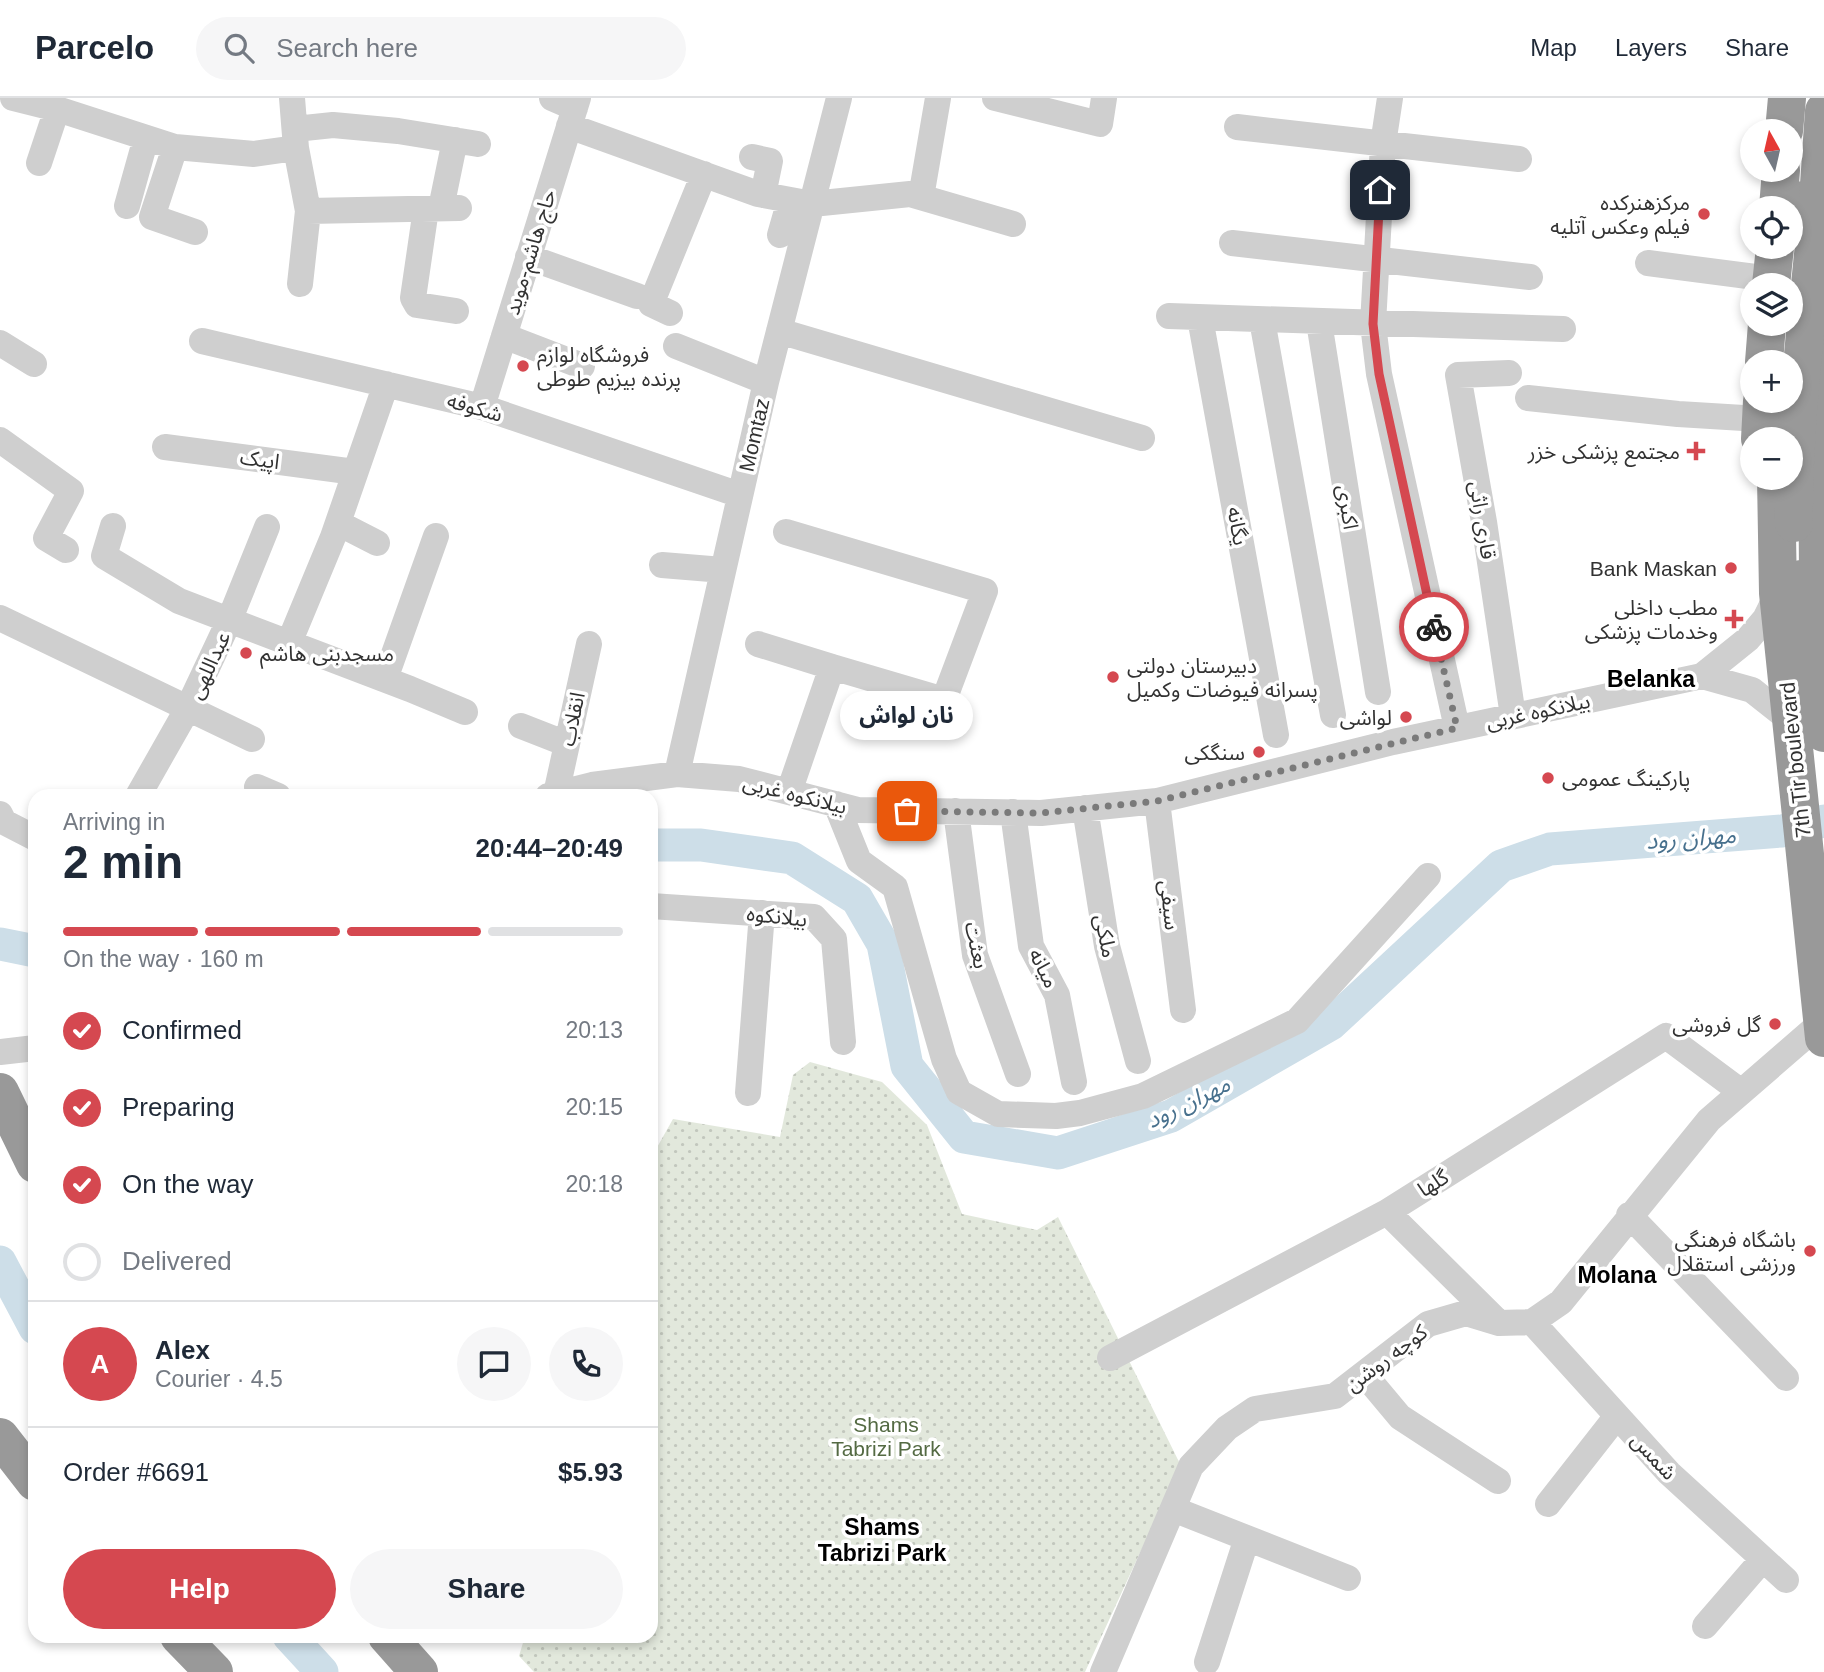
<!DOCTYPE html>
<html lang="en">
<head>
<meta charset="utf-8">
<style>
  body { margin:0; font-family:Arial,"Noto Sans Arabic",sans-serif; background:#f6f6f7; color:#1f2937; height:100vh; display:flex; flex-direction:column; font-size:26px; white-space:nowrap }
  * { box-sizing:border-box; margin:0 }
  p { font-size:23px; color:#747a83 }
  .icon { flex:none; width:38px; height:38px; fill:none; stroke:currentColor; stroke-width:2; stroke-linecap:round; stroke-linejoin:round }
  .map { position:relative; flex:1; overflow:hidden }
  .details { position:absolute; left:28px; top:691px; width:630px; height:854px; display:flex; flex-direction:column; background:#fff; border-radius:21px; box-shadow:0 4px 10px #0003 }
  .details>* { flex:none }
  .needle { width:46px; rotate:352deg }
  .buttons { position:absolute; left:1740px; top:21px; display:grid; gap:14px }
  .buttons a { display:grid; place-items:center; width:63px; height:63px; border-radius:50%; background:#fff; box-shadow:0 4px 10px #0003; font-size:35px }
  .pin { position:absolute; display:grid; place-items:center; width:60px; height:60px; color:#fff; margin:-30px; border-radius:14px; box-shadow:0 4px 10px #0006 }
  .courier { position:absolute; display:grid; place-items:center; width:70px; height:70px; margin:-35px; border:5px solid #d54850; border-radius:50%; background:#fff; color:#222; box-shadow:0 2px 9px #0007 }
  .bubble { position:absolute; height:49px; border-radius:24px; background:#fff; box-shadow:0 4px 10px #0003; font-size:23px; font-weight:700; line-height:49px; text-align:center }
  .headline em { font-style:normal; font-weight:700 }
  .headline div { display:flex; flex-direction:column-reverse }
  .headline { display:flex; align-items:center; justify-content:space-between; height:119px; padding:0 35px }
  h1 { font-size:46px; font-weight:700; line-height:52px }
  .bar { display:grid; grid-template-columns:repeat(4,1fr); gap:10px 7px; align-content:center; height:84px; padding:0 35px }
  .bar i { height:9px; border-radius:5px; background:#e0e1e3 }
  .bar .selected { background:#d54850 }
  .bar p { grid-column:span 4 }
  .line { display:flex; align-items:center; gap:18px; padding:0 35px; border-top:2px solid #e0e1e3 }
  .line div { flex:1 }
  .round { display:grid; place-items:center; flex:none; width:74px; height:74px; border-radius:37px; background:#f6f6f7 }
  ol { padding:0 35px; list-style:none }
  li { display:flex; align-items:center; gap:21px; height:77px }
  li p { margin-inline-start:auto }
  li .icon { padding:7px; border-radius:50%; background:#d54850; color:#fff; stroke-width:4 }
  li:last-child { color:#747a83 }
  li i { width:38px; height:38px; border:4px solid #e0e1e3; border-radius:50% }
  .action { display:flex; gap:14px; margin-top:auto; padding:14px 35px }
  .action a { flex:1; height:80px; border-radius:42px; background:#d54850; color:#fff; font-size:28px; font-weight:700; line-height:80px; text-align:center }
  .action a+a { background:#f6f6f7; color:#1f2937 }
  header { display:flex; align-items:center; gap:42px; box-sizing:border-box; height:98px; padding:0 35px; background:#fff; border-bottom:2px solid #e0e1e3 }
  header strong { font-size:33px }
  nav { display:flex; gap:38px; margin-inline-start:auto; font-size:24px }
  .search { width:490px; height:63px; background:#f6f6f7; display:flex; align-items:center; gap:18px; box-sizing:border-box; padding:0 24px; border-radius:38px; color:#747a83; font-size:26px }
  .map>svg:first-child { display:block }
  .park { fill:url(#park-dots) }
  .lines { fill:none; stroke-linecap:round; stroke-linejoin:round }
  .river { stroke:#cddee8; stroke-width:33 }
  .minor { stroke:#cfcfcf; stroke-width:26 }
  .highway { stroke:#999; stroke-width:38 }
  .highway-bridge { stroke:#999; stroke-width:38 }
  .done { stroke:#7a7a7a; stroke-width:7; stroke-dasharray:0 12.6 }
  .route { stroke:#d54850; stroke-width:9 }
  .poi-dot { fill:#d54850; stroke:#fff; stroke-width:2.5 }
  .labels { text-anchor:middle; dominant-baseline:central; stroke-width:7; stroke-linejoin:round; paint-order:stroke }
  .poi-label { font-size:21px; fill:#323232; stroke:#fff; text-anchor:end }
  .street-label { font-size:21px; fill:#323232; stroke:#fff }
  .park-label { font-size:21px; fill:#546a43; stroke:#fff }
  .neighbourhood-label { font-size:23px; font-weight:bold; fill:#000; stroke:#fff }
  .water-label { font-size:23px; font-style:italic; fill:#47708d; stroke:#fff }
</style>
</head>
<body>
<header>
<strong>Parcelo</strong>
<div class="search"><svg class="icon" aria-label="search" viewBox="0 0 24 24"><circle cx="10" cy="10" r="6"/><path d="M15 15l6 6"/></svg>Search here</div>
<nav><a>Map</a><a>Layers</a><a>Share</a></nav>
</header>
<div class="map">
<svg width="1824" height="1574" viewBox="0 0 1824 1574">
  <defs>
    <pattern id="park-dots" width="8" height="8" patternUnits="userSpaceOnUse" patternTransform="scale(1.75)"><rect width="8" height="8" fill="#e2e8dc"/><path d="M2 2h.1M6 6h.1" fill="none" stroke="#c2c7bd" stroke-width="1.8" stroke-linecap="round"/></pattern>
  </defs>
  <rect width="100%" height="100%" fill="#fff"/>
  <!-- park -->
  <path class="park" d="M 810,964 L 882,984 L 927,1027 L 962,1116 L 1037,1132 L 1058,1119 L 1184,1374 L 1145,1444 L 1085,1574 L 534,1574 L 519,1558 L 525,1538 L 651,1538 L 651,1060 L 673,1021 L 780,1039 L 793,977 Z"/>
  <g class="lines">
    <!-- river -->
    <path class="river" d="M 651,747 L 701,747 L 792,760 L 857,801 L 883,846 L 907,968 L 964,1039 L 1058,1055 L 1171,1018 L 1331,926 L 1501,768 L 1550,751 L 1782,733 L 1824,723
      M 0,846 L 35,853
      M 0,1164 L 35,1230
      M 289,1538 L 322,1574"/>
    <!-- minor -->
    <path class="minor" d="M 13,0 L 57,11 L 175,49 L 254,56 L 296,50
      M 292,0 L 296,50 L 308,113 L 300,186
      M 552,0 L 575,10
      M 995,0 L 1100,26 L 1104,0
      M 1390,0 L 1383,46 L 1373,226 L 1379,276 L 1457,630
      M 569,28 L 758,96 L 812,106 L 910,96 L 1013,126
      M 1237,29 L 1519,61
      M 295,31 L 333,27 L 398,33 L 478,46
      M 175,49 L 152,119 L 195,134
      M 752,59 L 770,63 L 763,97
      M 39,65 L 57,11
      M 921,99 L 938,0
      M 127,108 L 146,40
      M 441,110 L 455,42
      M 426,111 L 413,200 L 417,207 L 456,213
      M 308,113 L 459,110
      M 780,137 L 790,102
      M 1232,145 L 1530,179
      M 528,159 L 637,198
      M 1648,165 L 1771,181
      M 670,215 L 651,206 L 704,76
      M 1169,218 L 1563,231
      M 1200,220 L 1276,637
      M 1262,222 L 1333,617
      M 1319,224 L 1378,594
      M 779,233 L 1142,340
      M 504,238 L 582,268
      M 202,243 L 482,309 L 740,397
      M 0,245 L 34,266
      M 676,248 L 766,284
      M 1509,275 L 1458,277 L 1484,424 L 1513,618
      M 1528,300 L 1678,316 L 1760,321
      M 482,309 L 578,0
      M 0,342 L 71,393 L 46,440 L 66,452
      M 165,349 L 355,374
      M 338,425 L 377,445
      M 113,428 L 104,458 L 179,503 L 410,591 L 465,614
      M 786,434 L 985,493 L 944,602 L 832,569
      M 662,467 L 723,472
      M 0,520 L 252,641
      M 289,545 L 333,439 L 386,286
      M 758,546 L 832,569 L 789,694
      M 1702,578 L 1752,592 L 1791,623
      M 385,581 L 436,438
      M 521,628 L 567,646
      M 677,676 L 766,284 L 839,0
      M 257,689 L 278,698
      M 556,696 L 589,546
      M 138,698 L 188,610 L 229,523 L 267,429
      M 548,698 L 592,687 L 677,676 L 739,681 L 858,712 L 1041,715 L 1157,703 L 1393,644 L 1702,578 L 1748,541 L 1765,521 L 1778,495
      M 1157,703 L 1183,912
      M 836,706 L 859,763 L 895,789 L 944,961 L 959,994 L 998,1016 L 1056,1018 L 1080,1015 L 1143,998 L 1297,923 L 1428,778
      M 1085,710 L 1107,848 L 1138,963
      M 956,713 L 975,857 L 1018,976
      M 1013,714 L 1031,848 L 1057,897 L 1074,984
      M 0,716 L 4,724 L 35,740
      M 651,808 L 814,819 L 834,841 L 843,944
      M 0,954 L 35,950
      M 748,995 L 762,815
      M 1387,1114 L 1495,1221
      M 1629,1117 L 1786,1280
      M 1532,1224 L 1669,1375 L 1786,1482
      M 1110,1260 L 1387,1114 L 1666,938 L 1740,993
      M 1364,1276 L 1400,1319 L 1498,1383
      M 1548,1406 L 1617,1318
      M 1173,1411 L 1348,1480
      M 1705,1528 L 1763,1461
      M 1207,1564 L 1247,1440
      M 1103,1574 L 1191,1368 L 1227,1330 L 1255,1311 L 1335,1298 L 1428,1226 L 1466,1215 L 1499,1225 L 1532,1224 L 1561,1204 L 1709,1022 L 1822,924"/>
    <!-- highway -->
    <path class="highway" d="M 1784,33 L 1787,0
      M 1778,110 L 1781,72
      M 1787,110 C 1799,98 1810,102 1824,109
      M 1771,187 L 1775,149
      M 1764,264 L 1767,226
      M 1760,341 L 1762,303
      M 1776,380 L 1778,495 L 1824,940
      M 1801,481 L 1809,506 L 1824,635
      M 1809,506 L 1818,478 L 1817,328 L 1824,239
      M 0,994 L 35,1066
      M 0,1339 L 35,1384
      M 179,1538 L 214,1574
      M 387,1538 L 419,1574"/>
    <!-- highway-bridge -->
    <path class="highway-bridge" d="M 1794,425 C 1793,327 1806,233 1815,136 C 1819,95 1821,54 1824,13"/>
  </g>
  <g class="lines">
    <!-- done -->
    <path class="done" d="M 907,713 L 1041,715 L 1157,703 L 1457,630 L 1434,529"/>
    <!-- route -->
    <path class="route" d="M 1380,92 L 1373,226 L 1379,276 L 1434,529"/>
  </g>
  <!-- markers -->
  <g class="poi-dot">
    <circle cx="1704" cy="116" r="7"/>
    <circle cx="523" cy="268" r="7"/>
    <path d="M1692.5 342.5h7v7h7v7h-7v7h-7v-7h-7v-7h7z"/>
    <circle cx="1731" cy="470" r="7"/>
    <path d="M1730.5 510.5h7v7h7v7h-7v7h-7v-7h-7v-7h7z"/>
    <circle cx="246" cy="555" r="7"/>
    <circle cx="1113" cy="579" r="7"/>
    <circle cx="1406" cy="619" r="7"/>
    <circle cx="1259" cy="654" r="7"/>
    <circle cx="1548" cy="680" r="7"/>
    <circle cx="1775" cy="926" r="7"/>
    <circle cx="1810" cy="1153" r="7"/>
  </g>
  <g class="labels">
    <!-- poi labels -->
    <g class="poi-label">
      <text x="1690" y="104">مرکزهنرکده<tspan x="1690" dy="24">فیلم وعکس آتلیه</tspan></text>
      <text x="537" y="256" text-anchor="start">فروشگاه لوازم<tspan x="537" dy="24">پرنده بیزیم طوطی</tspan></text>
      <text x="1680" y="353">مجتمع پزشکی خزر</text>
      <text x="1717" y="470">Bank Maskan</text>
      <text x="1718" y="509">مطب داخلی<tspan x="1718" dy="24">وخدمات پزشکی</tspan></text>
      <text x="260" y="555" text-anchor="start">مسجدبنی هاشم</text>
      <text x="1127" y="567" text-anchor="start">دبیرستان دولتی<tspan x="1127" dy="24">پسرانه فیوضات وکمیل</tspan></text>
      <text x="1392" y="619">لواشی</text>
      <text x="1245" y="654">سنگکی</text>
      <text x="1562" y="680" text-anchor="start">پارکینگ عمومی</text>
      <text x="1761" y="926">گل فروشی</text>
      <text x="1796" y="1141">باشگاه فرهنگی<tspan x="1796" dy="24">ورزشی استقلال</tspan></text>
    </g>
    <!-- street labels -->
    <g class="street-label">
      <text transform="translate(530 154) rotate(-73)">حاج هاشم-موید</text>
      <text transform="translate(475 309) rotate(16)">شکوفه</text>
      <text transform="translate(754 337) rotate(-77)">Momtaz</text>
      <text transform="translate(260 361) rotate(8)">اپیک</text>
      <text transform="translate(1348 409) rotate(81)">اکبری</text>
      <text transform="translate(1483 422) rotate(81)">قاری راثی</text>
      <text transform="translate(1238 428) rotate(80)">یگانه</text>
      <text transform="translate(209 567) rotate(-65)">عبداللهی</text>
      <text transform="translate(1538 613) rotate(-12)">بیلانکوه غربی</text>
      <text transform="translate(572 621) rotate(-78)">انقلاب</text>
      <text transform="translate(1795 662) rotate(-96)">7th Tir boulevard</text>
      <text transform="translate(795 696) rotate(14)">بیلانکوه غربی</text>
      <text transform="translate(1170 807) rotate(83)">سیفی</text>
      <text transform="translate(777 818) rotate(6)">بیلانکوه</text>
      <text transform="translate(1106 838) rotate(79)">ملکی</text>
      <text transform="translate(977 847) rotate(78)">بعثت</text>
      <text transform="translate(1044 870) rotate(64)">میانه</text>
      <text transform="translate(1433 1085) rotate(-32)">گلها</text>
      <text transform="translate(1386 1260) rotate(-37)">کوچه روشن</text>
      <text transform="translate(1654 1358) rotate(47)">شمس</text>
    </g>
    <!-- park labels -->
    <g class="park-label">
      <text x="886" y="1326">Shams<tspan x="886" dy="24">Tabrizi Park</tspan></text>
    </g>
    <!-- neighbourhood labels -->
    <g class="neighbourhood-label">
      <text x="1651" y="581">Belanka</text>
      <text x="1617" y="1177">Molana</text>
      <text x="882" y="1429">Shams<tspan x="882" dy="26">Tabrizi Park</tspan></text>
    </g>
    <!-- water labels -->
    <g class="water-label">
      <text transform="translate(1691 740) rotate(-4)">مهران رود</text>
      <text transform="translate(1188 1004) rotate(-26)">مهران رود</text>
    </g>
  </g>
</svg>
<div class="buttons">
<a><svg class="needle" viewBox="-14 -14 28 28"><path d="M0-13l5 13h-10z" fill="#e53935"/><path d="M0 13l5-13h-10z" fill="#747a83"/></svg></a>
<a><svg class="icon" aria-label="locate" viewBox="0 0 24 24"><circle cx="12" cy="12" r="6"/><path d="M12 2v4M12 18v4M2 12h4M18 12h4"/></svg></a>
<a><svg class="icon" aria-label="layers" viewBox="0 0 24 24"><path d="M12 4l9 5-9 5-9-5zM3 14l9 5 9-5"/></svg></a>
<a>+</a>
<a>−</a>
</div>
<div class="pin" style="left:907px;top:713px;background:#ea580c"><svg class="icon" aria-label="bag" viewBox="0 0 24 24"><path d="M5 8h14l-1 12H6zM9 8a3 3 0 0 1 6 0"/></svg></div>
<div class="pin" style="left:1380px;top:92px;background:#1f2937"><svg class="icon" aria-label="home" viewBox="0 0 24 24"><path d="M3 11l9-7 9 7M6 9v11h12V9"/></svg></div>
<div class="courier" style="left:1434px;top:529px"><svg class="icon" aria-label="bike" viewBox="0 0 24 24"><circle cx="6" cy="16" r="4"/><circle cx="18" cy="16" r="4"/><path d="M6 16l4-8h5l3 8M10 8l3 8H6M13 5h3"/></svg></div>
<div class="bubble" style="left:840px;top:593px;width:133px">نان لواش</div>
<section class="details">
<div class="headline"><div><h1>2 min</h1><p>Arriving in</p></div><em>20:44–20:49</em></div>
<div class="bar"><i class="selected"></i><i class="selected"></i><i class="selected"></i><i></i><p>On the way · 160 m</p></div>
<ol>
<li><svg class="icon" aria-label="check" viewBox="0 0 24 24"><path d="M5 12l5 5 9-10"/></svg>Confirmed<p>20:13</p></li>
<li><svg class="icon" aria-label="check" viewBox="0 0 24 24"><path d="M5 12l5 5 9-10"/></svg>Preparing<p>20:15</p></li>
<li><svg class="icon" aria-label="check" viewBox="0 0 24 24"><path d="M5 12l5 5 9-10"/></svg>On the way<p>20:18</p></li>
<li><i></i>Delivered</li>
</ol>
<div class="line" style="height:126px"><b class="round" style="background:#d54850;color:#fff">A</b><div><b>Alex</b><p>Courier · 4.5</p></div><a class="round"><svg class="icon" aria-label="chat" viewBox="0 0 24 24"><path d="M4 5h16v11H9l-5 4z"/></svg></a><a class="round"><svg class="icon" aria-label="phone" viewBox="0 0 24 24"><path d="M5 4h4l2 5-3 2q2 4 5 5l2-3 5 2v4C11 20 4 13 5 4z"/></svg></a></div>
<div class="line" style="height:91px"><div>Order #6691</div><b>$5.93</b></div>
<div class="action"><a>Help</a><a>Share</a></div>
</section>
</div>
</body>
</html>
